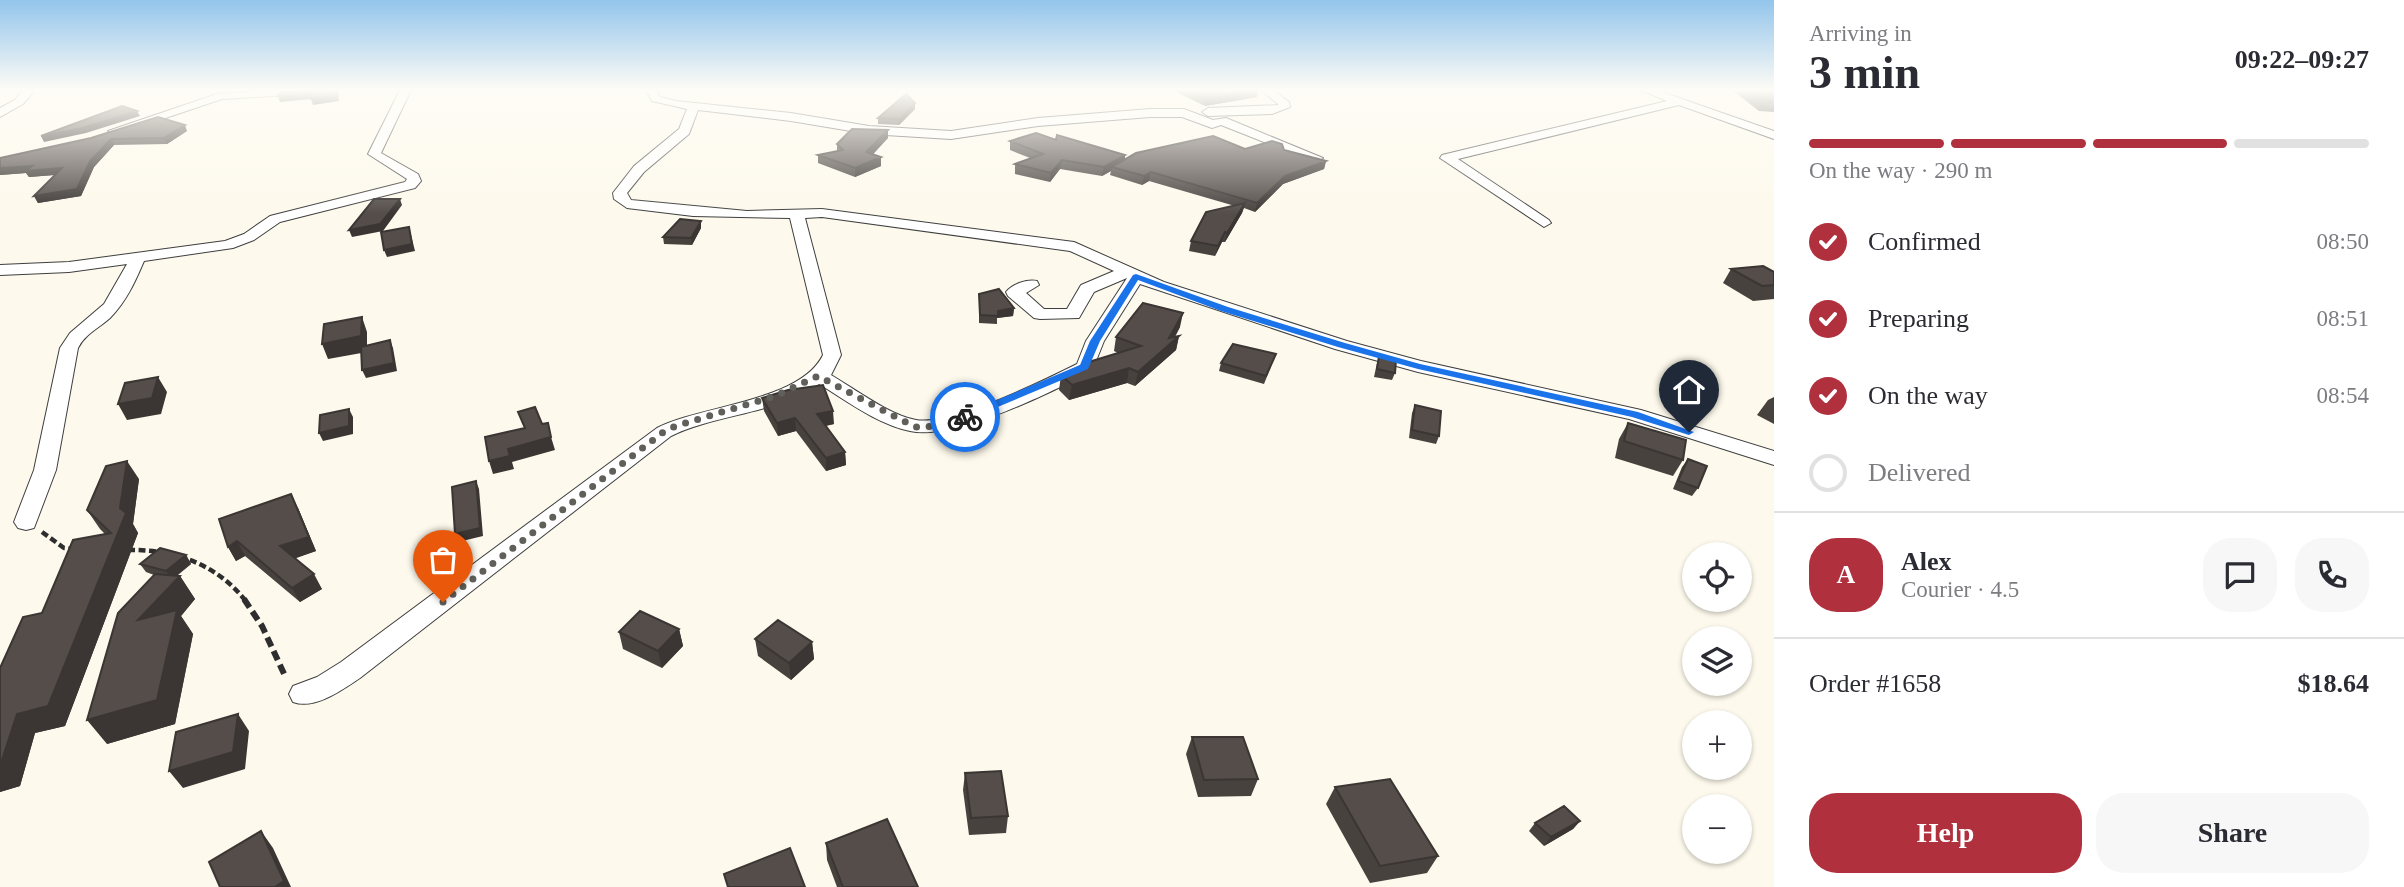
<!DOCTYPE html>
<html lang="en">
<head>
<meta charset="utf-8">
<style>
  body { margin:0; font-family:"Times New Roman",serif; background:#f7f7f7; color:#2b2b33; height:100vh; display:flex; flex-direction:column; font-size:26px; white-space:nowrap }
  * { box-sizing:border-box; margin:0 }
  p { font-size:23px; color:#7c7c81 }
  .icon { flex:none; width:38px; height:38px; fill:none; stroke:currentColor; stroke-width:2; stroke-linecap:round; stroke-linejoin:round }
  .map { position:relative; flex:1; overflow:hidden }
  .sheet { display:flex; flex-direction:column; background:#fff; width:630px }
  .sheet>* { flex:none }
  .tools { position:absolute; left:1682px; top:542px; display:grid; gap:14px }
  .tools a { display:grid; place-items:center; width:70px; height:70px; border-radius:50%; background:#fff; box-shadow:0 2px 5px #0004; font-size:35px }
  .pin { position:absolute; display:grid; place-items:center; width:60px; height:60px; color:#fff; margin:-72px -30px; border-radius:50% 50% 50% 0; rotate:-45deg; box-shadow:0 0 7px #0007 }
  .pin .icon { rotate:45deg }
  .courier { position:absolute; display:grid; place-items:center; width:70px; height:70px; margin:-35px; border:5px solid #1a73e8; border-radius:50%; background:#fff; color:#222; box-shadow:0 2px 9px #0007 }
  .headline em { font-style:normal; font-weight:600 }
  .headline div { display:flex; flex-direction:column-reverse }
  .headline { display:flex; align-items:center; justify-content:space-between; height:119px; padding:0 35px }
  h1 { font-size:46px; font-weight:600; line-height:52px }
  .bar { display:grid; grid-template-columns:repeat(4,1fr); gap:10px 7px; align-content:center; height:84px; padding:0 35px }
  .bar i { height:9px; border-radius:5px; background:#e1e1e2 }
  .bar .selected { background:#b0303e }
  .bar p { grid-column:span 4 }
  .line { display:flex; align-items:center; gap:18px; padding:0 35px; border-top:2px solid #e1e1e2 }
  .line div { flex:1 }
  .round { display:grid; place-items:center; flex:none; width:74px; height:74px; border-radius:28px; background:#f7f7f7 }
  ol { padding:0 35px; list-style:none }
  li { display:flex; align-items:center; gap:21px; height:77px }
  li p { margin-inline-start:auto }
  li .icon { padding:7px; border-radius:50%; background:#b0303e; color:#fff; stroke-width:4 }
  li:last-child { color:#7c7c81 }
  li i { width:38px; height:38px; border:4px solid #e1e1e2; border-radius:50% }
  .action { display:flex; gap:14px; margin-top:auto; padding:14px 35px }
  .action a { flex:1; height:80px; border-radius:28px; background:#b0303e; color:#fff; font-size:28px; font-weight:600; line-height:80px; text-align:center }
  .action a+a { background:#f7f7f7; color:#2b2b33 }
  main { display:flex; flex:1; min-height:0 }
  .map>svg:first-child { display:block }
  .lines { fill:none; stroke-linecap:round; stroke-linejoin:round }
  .minor-casing { stroke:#3f3f3f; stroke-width:2 }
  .path-far1 { stroke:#2e2e2e; stroke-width:4.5; stroke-dasharray:7 3.5; stroke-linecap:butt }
  .path { stroke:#2e2e2e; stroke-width:6; stroke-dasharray:10 5; stroke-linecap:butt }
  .minor { fill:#fff; fill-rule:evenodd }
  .wall { fill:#48423f }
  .shaded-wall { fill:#3b3633 }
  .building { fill:#544d49; stroke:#3b3633; stroke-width:2 }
  .route { fill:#1a73e8 }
  .done { stroke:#605f5a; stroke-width:7; stroke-dasharray:0 12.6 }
</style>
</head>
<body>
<main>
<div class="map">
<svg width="1774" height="887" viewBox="0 0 1774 887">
  <rect width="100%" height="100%" fill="#fdf9ec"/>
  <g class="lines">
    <!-- minor casing -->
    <g class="minor-casing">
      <path id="minor" d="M 23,90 L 35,90 L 23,104 L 0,117 L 0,108 L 15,100 Z
        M 273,90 L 330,90 L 324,93 L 222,99 L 118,134 L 108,131 L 217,94 Z
        M 400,90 L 411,90 L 381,153 L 418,174 L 421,181 L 415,188 L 280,222 L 254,240 L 233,248 L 144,261 C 135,282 126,302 110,318 C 99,328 85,334 78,348 L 56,470 L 34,528 L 26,530 L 18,528 L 14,522 L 34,470 L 60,348 L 70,333 L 104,304 L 127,264 L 69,272 L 0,275 L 0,265 L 69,262 L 225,241 L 244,234 L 270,216 L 405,182 L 407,179 L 368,154 Z
        M 646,90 L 656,90 L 660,97 L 676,101 L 791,113 L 869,126 L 951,131 L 1038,118 L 1150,109 L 1184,109 L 1213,120 L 1226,118 L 1323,158 C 1310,168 1297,161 1283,156 L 1282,153 L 1284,150 L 1221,125 L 1212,128 L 1182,117 L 1150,117 L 1038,126 L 951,139 L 869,134 L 791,121 L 698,110 L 689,134 L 644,172 L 627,193 L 631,200 L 747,211 L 822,209 L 1074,242 L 1164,282 L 1347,341 L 1421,361 L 1641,410 L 1774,451 L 1774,465 L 1629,419 L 1418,372 L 1335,349 L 1140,284 L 1104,341 L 1092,371 C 1052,392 953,441 910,431 C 877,424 847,401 819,384 C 781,413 715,414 671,436 L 360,678 C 342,690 315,710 293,702 L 289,694 L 293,686 L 317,677 L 341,662 L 657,428 C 702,405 800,402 823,355 L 790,218 L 693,216 L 627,208 L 614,199 L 613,193 L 634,166 L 679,129 L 687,109 L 652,101 ZM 822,217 L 1070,251 L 1114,271 L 1081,285 L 1067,309 L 1044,309 L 1026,293 L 1039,285 L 1037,281 C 1027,279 1012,284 1006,292 L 1008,296 L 1034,318 L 1040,319 L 1079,318 L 1094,292 L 1127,278 L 1086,341 L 1077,364 C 1043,381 952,426 916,420 C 889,415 855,389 831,375 L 841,355 L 805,218 Z
        M 1261,90 L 1273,90 L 1289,102 L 1290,107 L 1272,114 L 1208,116 L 1202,112 L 1208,108 L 1279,105 Z
        M 1641,90 L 1656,90 L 1774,131 L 1774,139 L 1679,105 L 1458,159 L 1549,220 L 1551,223 L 1544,227 L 1440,158 L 1442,155 L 1667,101 Z"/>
    </g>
    <!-- path-far1 -->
    <path class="path-far1" d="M 42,532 L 64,548 L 74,549
      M 128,550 C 174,549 216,564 245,600"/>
    <!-- path -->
    <path class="path" d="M 244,599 L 262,626 L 286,678"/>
    <!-- minor -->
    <use href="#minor" class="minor"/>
  </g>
  <!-- wall -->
  <path class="wall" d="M 1172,90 L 1258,90 L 1257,97 L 1205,106 Z
    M 1732,90 L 1774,90 L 1774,112 L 1759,111 Z
    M 915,109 L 899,125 L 878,124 L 878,118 Z
    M 187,131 L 167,144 L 114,145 L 94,167 L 81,196 L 38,203 L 34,196 L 55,175 L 29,177 L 26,173 L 0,175 L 0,158 L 91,138 Z
    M 888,138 L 872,154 L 881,166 L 855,177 L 818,163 L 818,155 L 837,151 L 837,144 Z
    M 1056,140 L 1125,155 L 1125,160 L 1245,149 L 1284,150 L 1326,161 L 1324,169 L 1283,184 L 1255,212 L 1244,208 L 1242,213 L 1225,242 L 1222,242 L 1215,256 L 1189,251 L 1191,241 L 1235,206 L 1149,181 L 1142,185 L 1110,175 L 1111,171 L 1102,176 L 1060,169 L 1050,182 L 1015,174 L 1015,164 L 1030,158 L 1010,150 L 1010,141 Z
    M 701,228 L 692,245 L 664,244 L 663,237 Z
    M 1731,269 L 1774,272 L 1774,299 L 1753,301 L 1723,283 Z
    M 979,302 L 1014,308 L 1013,316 L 997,318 L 997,324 L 979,323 Z
    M 1180,327 L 1175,337 L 1179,336 L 1176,350 L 1135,386 L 1127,383 L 1069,400 L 1059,390 L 1061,375 L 1118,353 L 1114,351 L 1116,337 Z
    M 1276,354 L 1264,384 L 1219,371 L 1221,363 Z
    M 1379,356 L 1395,373 L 1392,380 L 1374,377 L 1377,363 Z
    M 1774,397 L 1774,424 L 1757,415 L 1768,400 Z
    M 762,398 L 834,424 L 826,426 L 845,452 L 846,465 L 826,471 L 796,431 L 778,436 L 764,411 Z
    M 1415,405 L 1439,436 L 1436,444 L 1409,438 L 1412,413 Z
    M 1628,423 L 1683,460 L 1673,476 L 1615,458 L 1619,439 Z
    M 1688,459 L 1698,488 L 1692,496 L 1673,489 L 1682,467 Z
    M 139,479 L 133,524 L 138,533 L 65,726 L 35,733 L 20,786 L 0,792 L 0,668 L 42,613 L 105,534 L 100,529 L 87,510 Z
    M 298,508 L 316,551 L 295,558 L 322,589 L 300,602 L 245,556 L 236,561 L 228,547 Z
    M 186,555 L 191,564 L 177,575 L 180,576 L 195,599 L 181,616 L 193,634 L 175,724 L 107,744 L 154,575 L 146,572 L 140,564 Z
    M 679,629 L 683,646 L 662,668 L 623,649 L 619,632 Z
    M 755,639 L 812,642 L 814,659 L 791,680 L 758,656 Z
    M 1192,737 L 1258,779 L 1251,796 L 1198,797 L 1186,754 Z
    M 965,773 L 1008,816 L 1006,833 L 969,835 L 963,790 Z
    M 1335,787 L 1438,856 L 1427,873 L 1370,883 L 1326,804 Z
    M 1580,821 L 1573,829 L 1544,846 L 1529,831 L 1535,823 Z
    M 826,843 L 918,887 L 837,887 L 827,860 Z"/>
  <!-- shaded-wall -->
  <path class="shaded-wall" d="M 339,90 L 338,91 L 339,101 L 313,105 L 311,99 L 280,102 L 278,96 Z
    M 1258,90 L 1257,97 L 1205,106 L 1206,99 Z
    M 915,103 L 915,109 L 899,125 L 900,119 Z
    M 137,111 L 140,116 L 86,133 L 44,142 L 41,136 Z
    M 185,125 L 187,131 L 167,144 L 164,138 Z
    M 888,130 L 888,138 L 867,161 L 866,152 Z
    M 111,139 L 114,145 L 94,167 L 81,196 L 38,203 L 34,196 L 90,161 Z
    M 1125,155 L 1124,165 L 1112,167 L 1111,171 L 1102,176 L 1104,167 Z
    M 881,157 L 881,166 L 855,177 L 855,168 Z
    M 1062,160 L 1060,169 L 1050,182 L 1051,173 Z
    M 1326,161 L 1324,169 L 1283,184 L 1255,212 L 1257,203 L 1285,176 Z
    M 32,166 L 62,168 L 66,174 L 29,177 L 26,173 L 0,175 L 0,168 Z
    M 1151,172 L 1149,181 L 1142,185 L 1144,176 Z
    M 400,199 L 402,205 L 383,231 L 352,237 L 349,230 Z
    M 1245,203 L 1242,213 L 1225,242 L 1227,233 Z
    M 701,221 L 701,228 L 692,245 L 691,238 Z
    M 409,227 L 415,251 L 387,257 L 384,250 Z
    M 1225,232 L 1222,242 L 1215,256 L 1218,246 Z
    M 1014,308 L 1013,316 L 997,318 L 998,311 Z
    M 1183,313 L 1180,327 L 1172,341 L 1179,336 L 1176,350 L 1135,386 L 1138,372 L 1169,338 Z
    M 362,317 L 367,332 L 367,352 L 328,359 L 322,344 Z
    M 390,340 L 393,348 L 397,371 L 366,378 L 362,370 Z
    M 1129,368 L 1127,383 L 1069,400 L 1072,385 Z
    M 158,377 L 167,392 L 161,414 L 127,420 L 118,404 Z
    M 349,409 L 353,417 L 353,434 L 323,441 L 319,433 Z
    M 833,411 L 834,424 L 817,427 L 817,414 Z
    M 795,418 L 796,431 L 778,436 L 777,423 Z
    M 551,437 L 555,450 L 512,462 L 514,469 L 493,474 L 489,461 L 508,449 Z
    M 845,452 L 846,465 L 826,471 L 826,458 Z
    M 127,461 L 139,479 L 133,524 L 138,533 L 65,726 L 35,733 L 20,786 L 0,792 L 0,766 L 17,714 L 125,515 L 120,508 Z
    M 476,481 L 479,489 L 483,536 L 458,542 L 455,534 Z
    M 291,494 L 298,508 L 316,551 L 288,561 L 280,546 Z
    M 237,541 L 245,556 L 236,561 L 228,547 Z
    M 186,555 L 191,564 L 172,580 L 166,571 Z
    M 314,574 L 322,589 L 300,602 L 292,588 Z
    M 180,576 L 195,599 L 181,616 L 193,634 L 175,724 L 107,744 L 87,720 L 138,620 Z
    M 679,629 L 683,646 L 662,668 L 658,651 Z
    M 812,642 L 814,659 L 791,680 L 789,663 Z
    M 238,714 L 249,731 L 245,769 L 183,788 L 169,771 Z
    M 1580,821 L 1573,829 L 1544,846 L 1551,837 Z
    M 261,831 L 273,848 L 291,887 L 275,887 Z"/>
  <!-- building -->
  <path class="building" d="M 322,90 L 336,90 L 337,95 L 311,99 L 310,94 L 278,96 L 281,92 Z
    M 1188,90 L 1258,90 L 1206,99 Z
    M 1750,90 L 1774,90 L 1774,101 L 1765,101 Z
    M 906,94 L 915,103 L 900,119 L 878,118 Z
    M 122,106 L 137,111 L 83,128 L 41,136 Z
    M 158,117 L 185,125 L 164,138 L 111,139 L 90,161 L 77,189 L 34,196 L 62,168 L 25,171 L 32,166 L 0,168 L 0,158 L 91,138 Z
    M 852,129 L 888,130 L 866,152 L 881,157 L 855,168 L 818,155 L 843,150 L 837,144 Z
    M 1036,133 L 1056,140 L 1057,135 L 1125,155 L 1104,167 L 1062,160 L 1051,173 L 1015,164 L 1043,154 L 1010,141 Z
    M 1213,136 L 1245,149 L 1272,141 L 1282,144 L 1284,150 L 1326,161 L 1285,176 L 1257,203 L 1151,172 L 1144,176 L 1112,167 L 1136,153 Z
    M 374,199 L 400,199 L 380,224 L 349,230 Z
    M 1245,203 L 1227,233 L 1225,232 L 1218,246 L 1191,241 L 1206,212 Z
    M 680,219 L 701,221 L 691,238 L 663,237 Z
    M 409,227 L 412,244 L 384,250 L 381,232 Z
    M 1763,266 L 1774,272 L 1774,285 L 1762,286 L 1731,269 Z
    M 999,289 L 1014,308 L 998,311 L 998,316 L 980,315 L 979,294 Z
    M 1143,303 L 1183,313 L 1169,338 L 1179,336 L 1138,372 L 1129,368 L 1072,385 L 1061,375 L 1092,361 L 1141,346 L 1116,337 Z
    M 362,317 L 361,336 L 322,344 L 324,324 Z
    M 390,340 L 394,363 L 362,370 L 361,347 Z
    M 1233,344 L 1276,354 L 1266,376 L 1221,363 Z
    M 1379,356 L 1396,360 L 1395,373 L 1377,369 Z
    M 158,377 L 152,398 L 118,404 L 125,383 Z
    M 823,385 L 833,411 L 817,414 L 845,452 L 826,458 L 795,418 L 777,423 L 762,398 L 788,390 Z
    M 1415,405 L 1441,411 L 1439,436 L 1412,430 Z
    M 535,407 L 542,424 L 548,423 L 551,437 L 508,449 L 510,456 L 489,461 L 485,437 L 525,428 L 518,412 Z
    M 349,409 L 349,426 L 319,433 L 320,415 Z
    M 1628,423 L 1686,440 L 1683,460 L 1624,441 Z
    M 1688,459 L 1707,466 L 1698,488 L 1678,481 Z
    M 127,461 L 120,508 L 126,513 L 48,706 L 17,714 L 0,766 L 0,668 L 23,617 L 42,613 L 73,540 L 111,533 L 87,510 L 106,466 Z
    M 476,481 L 480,528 L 455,534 L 452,487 Z
    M 291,494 L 309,537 L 280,546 L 314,574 L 292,588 L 237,541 L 228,547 L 219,519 Z
    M 160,548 L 186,555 L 166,571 L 140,564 Z
    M 155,574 L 180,576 L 138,620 L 177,610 L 157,700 L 87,720 L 118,613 Z
    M 640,611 L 679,629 L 658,651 L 619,632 Z
    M 778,620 L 812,642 L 789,663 L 755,639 Z
    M 238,714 L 233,752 L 169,771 L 176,732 Z
    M 1192,737 L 1243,737 L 1258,779 L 1204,780 Z
    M 1001,771 L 1008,816 L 971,818 L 965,773 Z
    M 1390,779 L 1438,856 L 1380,866 L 1335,787 Z
    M 1564,806 L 1580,821 L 1551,837 L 1535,823 Z
    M 887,819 L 918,887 L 843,887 L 826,843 Z
    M 261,831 L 284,881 L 275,887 L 220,887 L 209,862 Z
    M 790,848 L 805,887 L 728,887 L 724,874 Z"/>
  <!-- sky -->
  <linearGradient id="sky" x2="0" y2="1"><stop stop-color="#93c5ec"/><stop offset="0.42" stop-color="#fefcf6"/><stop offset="1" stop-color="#fefcf6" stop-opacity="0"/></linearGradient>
  <rect width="1774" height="214" fill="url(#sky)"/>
  <!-- route -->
  <path class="route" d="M 1136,274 L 1228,307 L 1345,343 L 1420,364 L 1638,412 L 1694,432 L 1689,435 L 1632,417 L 1418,369 L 1338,347 L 1221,311 L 1138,280 L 1100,341 L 1088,369 L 969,419 L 962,419 L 962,415 L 1080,365 L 1090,341 L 1133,275 Z"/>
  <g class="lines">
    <!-- done -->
    <path class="done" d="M 443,602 L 666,430 L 679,425 L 775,396 L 818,376 L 915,427 L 939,426 L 965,417"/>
  </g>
</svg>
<div class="tools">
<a><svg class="icon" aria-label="locate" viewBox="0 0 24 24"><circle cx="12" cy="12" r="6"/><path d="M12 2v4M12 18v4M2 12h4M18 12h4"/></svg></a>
<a><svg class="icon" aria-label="layers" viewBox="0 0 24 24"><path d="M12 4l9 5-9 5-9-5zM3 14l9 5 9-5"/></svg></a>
<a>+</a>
<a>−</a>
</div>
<div class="pin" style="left:443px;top:602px;background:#ea580c"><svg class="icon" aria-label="bag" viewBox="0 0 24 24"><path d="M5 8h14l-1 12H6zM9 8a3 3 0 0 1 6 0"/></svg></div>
<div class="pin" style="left:1689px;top:432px;background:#1f2937"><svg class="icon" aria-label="home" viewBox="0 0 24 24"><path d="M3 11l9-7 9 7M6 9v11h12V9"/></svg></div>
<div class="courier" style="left:965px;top:417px"><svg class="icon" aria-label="bike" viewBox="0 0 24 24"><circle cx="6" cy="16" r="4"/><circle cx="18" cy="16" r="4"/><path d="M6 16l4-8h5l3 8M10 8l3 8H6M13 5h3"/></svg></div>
</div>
<section class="sheet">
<div class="headline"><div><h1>3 min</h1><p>Arriving in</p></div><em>09:22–09:27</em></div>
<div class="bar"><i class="selected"></i><i class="selected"></i><i class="selected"></i><i></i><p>On the way · 290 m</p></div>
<ol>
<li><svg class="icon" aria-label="check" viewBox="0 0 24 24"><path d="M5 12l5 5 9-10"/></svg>Confirmed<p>08:50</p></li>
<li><svg class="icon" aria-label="check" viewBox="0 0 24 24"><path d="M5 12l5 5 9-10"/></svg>Preparing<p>08:51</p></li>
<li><svg class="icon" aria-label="check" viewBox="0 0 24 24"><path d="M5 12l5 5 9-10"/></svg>On the way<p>08:54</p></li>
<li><i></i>Delivered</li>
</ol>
<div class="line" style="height:126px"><b class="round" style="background:#b0303e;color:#fff">A</b><div><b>Alex</b><p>Courier · 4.5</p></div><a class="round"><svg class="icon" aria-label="chat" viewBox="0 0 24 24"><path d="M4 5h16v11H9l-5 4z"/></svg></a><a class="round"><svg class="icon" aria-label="phone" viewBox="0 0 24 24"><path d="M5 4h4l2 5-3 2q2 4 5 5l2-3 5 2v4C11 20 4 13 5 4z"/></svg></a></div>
<div class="line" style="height:91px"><div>Order #1658</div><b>$18.64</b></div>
<div class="action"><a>Help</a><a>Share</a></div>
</section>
</main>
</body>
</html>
